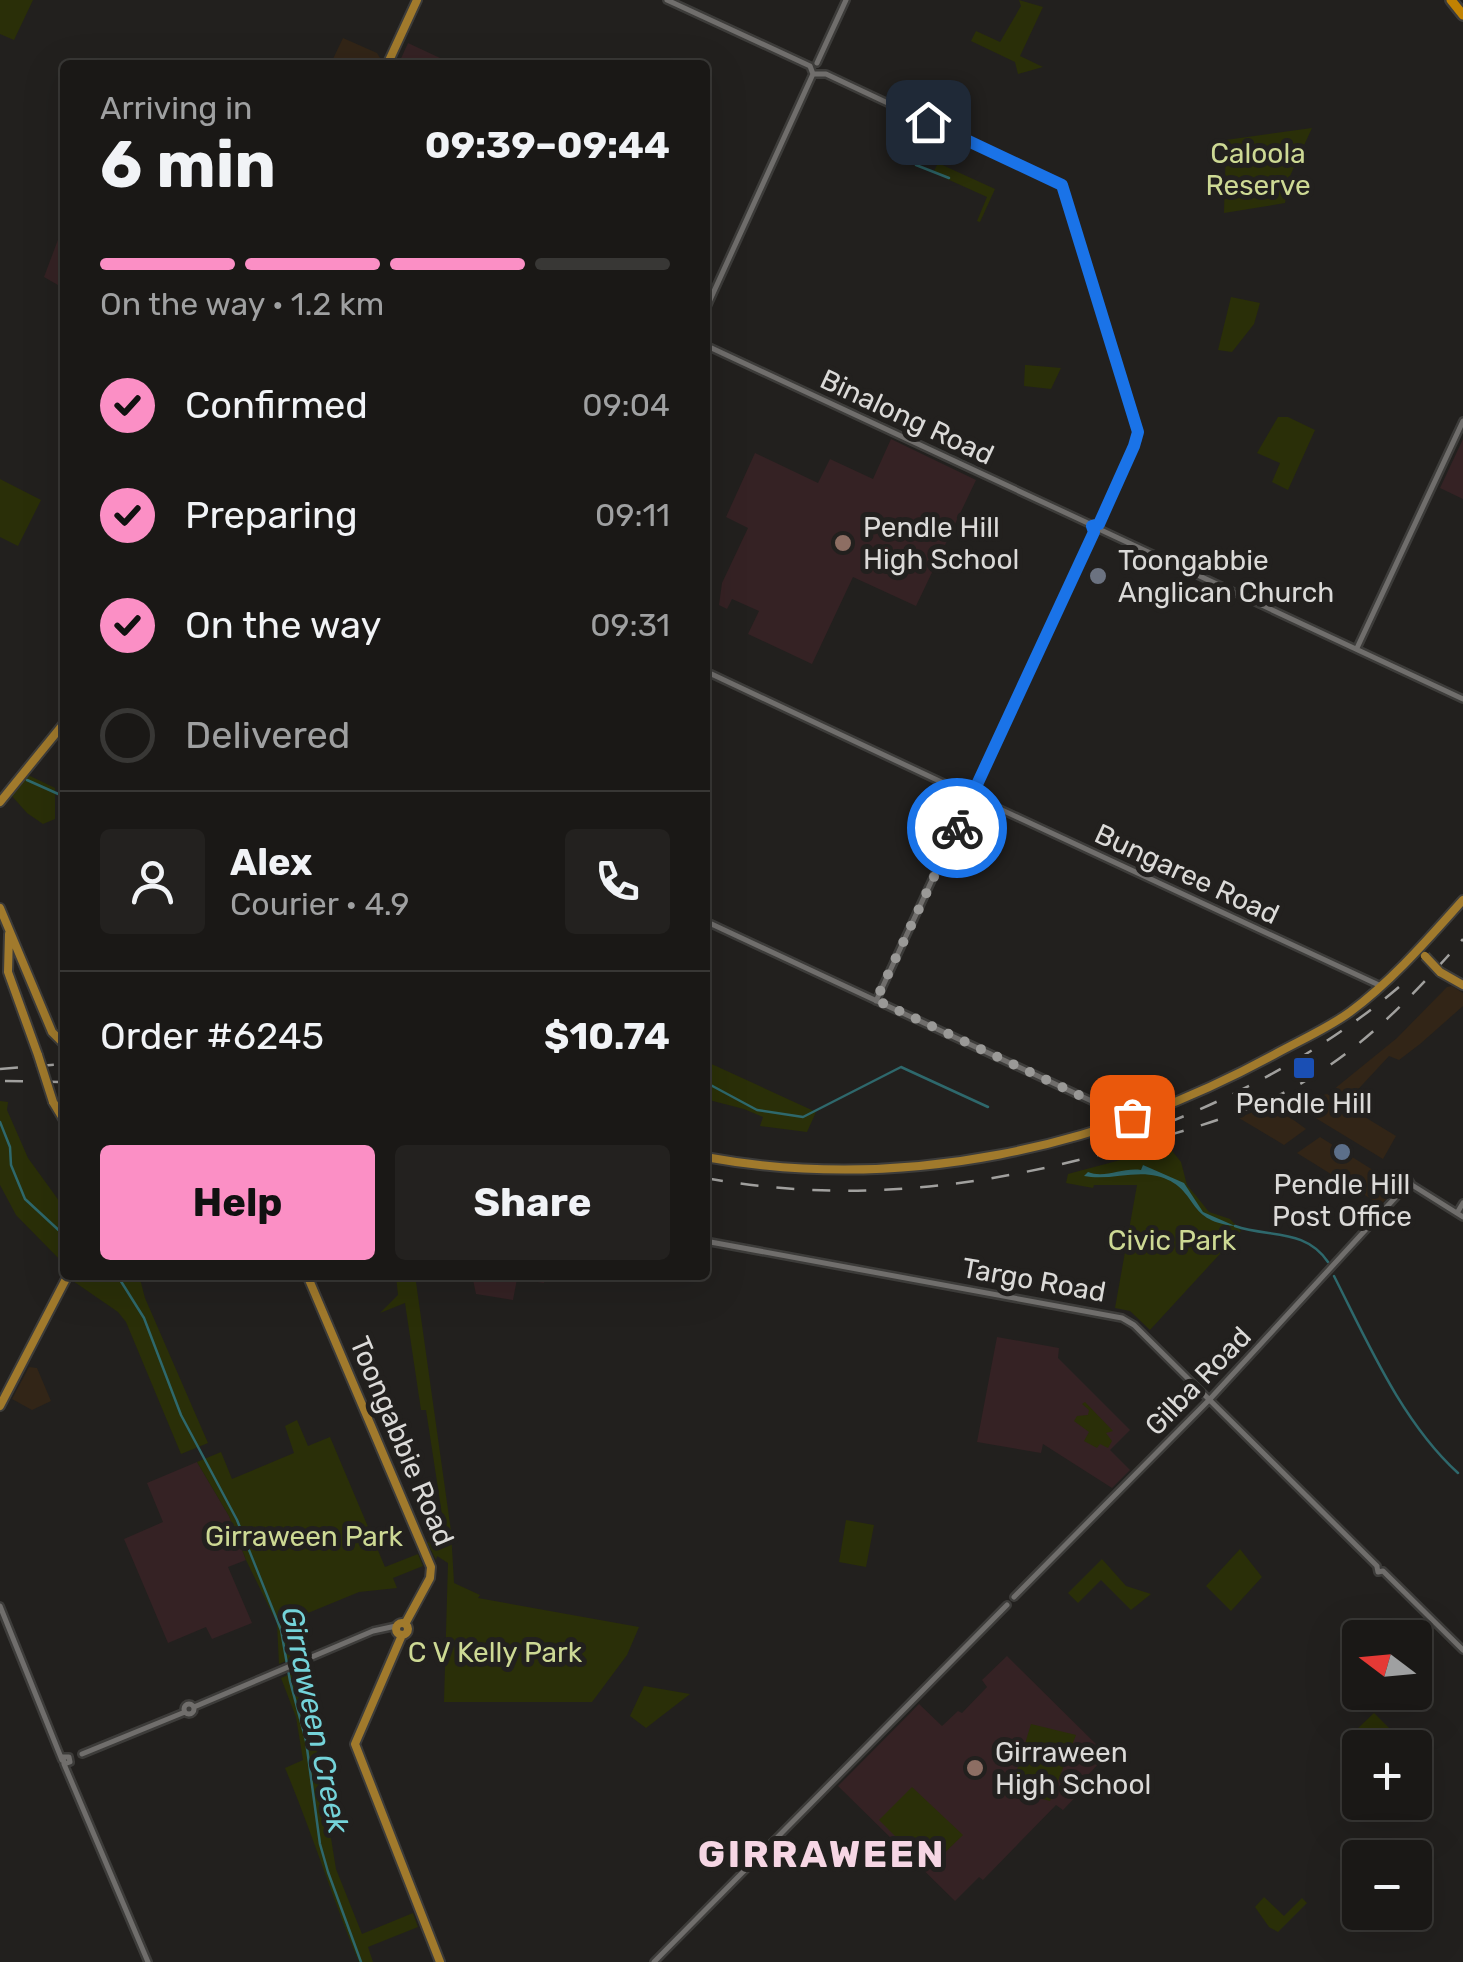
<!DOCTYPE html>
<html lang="en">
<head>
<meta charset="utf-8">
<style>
  body { margin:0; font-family:Rubik,sans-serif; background:#23211f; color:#f1f3f6; height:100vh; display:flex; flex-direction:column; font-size:38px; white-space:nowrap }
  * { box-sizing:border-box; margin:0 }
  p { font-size:32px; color:#9fa0a1 }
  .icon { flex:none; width:55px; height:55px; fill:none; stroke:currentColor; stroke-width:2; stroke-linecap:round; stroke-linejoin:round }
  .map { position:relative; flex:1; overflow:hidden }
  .sheet { position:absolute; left:60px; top:60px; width:650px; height:1220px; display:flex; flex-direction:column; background:#1a1816; border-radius:10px; box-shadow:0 10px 40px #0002,0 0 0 2px #383735 }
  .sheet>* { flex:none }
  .needle { width:65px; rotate:286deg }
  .controls { position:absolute; left:1342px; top:1620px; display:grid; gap:20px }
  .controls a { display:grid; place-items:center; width:90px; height:90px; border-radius:10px; background:#1a1816; box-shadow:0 10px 40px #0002,0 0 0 2px #383735; font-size:50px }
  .pin { position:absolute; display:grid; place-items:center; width:85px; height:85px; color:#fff; margin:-42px; border-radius:20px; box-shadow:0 5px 15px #0006 }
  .courier { position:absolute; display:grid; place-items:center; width:100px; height:100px; margin:-50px; border:8px solid #1a73e8; border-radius:50%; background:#fff; color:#222; box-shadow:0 2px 12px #0007 }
  .head em { font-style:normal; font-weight:700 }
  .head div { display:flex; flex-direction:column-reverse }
  .head { display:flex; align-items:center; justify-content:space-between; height:170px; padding:0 40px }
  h1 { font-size:65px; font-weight:700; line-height:75px }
  .bar { display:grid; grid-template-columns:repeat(4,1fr); gap:15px 10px; align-content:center; height:120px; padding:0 40px }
  .bar i { height:12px; border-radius:8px; background:#383735 }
  .bar .selected { background:#fb8fc5 }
  .bar p { grid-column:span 4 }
  .line { display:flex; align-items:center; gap:25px; padding:0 40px; border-top:2px solid #383735 }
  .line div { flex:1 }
  .round { display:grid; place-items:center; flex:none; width:105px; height:105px; border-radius:10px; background:#23211f }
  ol { padding:0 40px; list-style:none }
  li { display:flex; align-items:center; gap:30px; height:110px }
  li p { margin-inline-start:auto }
  li .icon { padding:10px; border-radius:50%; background:#fb8fc5; color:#111; stroke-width:4 }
  li:last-child { color:#9fa0a1 }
  li i { width:55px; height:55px; border:5px solid #383735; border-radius:50% }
  .button { display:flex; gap:20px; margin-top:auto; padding:20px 40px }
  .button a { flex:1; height:115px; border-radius:10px; background:#fb8fc5; color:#111; font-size:40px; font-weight:700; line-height:115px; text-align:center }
  .button a+a { background:#23211f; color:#f1f3f6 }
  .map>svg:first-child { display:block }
  .commercial { fill:#322517 }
  .education { fill:#352224 }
  .green { fill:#2a2f08 }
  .water { fill:#2e686c }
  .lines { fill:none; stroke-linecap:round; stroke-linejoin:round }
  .stream { stroke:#2e686c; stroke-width:2.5 }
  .minor-casing { stroke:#3d3c3a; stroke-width:10 }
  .major-casing { stroke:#3d3c3a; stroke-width:12 }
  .highway-casing { stroke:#3d3c3a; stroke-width:14 }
  .minor { stroke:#706e6c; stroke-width:5 }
  .major { stroke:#a17a2c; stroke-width:8 }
  .highway { stroke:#c18202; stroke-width:9 }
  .rail { stroke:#a1a09e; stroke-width:2.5; stroke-dasharray:18 18; stroke-linecap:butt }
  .major-bridge-casing { stroke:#3d3c3a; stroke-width:12; stroke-linecap:butt }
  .major-bridge { stroke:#a17a2c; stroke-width:8 }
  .done { stroke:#9a9997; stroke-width:10; stroke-dasharray:0 18 }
  .route { stroke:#1a73e8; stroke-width:12 }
  .education-dot { fill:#8d6e63; stroke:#22201e; stroke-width:4 }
  .worship-dot { fill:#6b7280; stroke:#22201e; stroke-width:4 }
  .transit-dot { fill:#1a4fb4; stroke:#22201e; stroke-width:4 }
  .service-dot { fill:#5c6f8a; stroke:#22201e; stroke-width:4 }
  .labels { text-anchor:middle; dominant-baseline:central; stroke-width:10; stroke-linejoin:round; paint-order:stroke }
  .park-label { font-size:28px; fill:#cdd994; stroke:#22201e }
  .street-label { font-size:28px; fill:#dbdad8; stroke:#22201e }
  .poi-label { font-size:28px; fill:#dbdad8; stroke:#22201e; text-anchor:start }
  .water-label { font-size:30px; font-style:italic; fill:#74d3d9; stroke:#22201e }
  .district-label { font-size:38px; font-weight:bold; letter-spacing:2.5px; fill:#f6d6e4; stroke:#22201e }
</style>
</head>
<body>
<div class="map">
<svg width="1463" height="1962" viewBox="0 0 1463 1962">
  <rect width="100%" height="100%" fill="#22201e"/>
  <!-- commercial -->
  <path class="commercial" d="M 343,38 L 377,53 L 380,58 L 377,65 L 335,65 L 332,61 Z
    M 1452,986 L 1463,993 L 1463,1006 L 1420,1044 L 1399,1060 L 1389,1056 L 1350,1098 L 1333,1090 L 1397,1038 L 1447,987 Z
    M 1327,1094 L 1396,1136 L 1383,1159 L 1309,1114 L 1309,1110 L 1319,1096 Z
    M 1269,1105 L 1295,1121 L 1306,1129 L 1284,1145 L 1239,1118 Z
    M 1320,1137 L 1397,1185 L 1397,1187 L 1381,1205 L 1297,1153 Z
    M 29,1367 L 37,1368 L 51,1401 L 32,1410 L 12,1399 Z"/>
  <!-- education -->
  <path class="education" d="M 408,43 L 455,65 L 398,65 Z
    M 65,221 L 65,289 L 44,277 Z
    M 891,439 L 976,480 L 916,606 L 853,577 L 812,664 L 748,634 L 759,611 L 732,599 L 727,609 L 719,605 L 722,583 L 748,528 L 726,517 L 755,453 L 818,483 L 830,459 L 873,479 Z
    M 1463,439 L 1463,499 L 1440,488 Z
    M 472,1275 L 546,1275 L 544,1283 L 517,1279 L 513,1300 L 476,1294 Z
    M 997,1337 L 1059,1348 L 1058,1358 L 1130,1430 L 1110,1450 L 1130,1470 L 1112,1488 L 1043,1444 L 1041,1453 L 977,1442 Z
    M 197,1462 L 229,1516 L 246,1560 L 228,1567 L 252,1623 L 212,1639 L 206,1627 L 168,1643 L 124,1539 L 163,1522 L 147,1483 Z
    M 1007,1656 L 1107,1755 L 1083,1780 L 1087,1785 L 1063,1810 L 1056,1805 L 983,1880 L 979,1877 L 955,1901 L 838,1786 L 919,1704 L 942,1726 L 958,1711 L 962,1713 L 987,1687 L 982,1680 Z"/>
  <!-- green -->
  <path class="green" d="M 0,0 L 33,0 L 14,40 L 0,34 Z
    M 1019,0 L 1043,7 L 1020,56 L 1043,67 L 1018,74 L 1015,62 L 971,41 L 976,31 L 1000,42 L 1021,6 Z
    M 1312,128 L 1290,176 L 1285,203 L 1224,213 L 1226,140 Z
    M 938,163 L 995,189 L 980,222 L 977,221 L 987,197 L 916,165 L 934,171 Z
    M 1231,297 L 1260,303 L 1254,324 L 1232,352 L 1218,350 Z
    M 1025,365 L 1026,365 L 1061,368 L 1051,389 L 1024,386 Z
    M 1278,417 L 1288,417 L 1315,430 L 1288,490 L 1272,482 L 1280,463 L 1257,453 Z
    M 0,479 L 41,500 L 18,546 L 0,537 Z
    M 28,775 L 55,788 L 55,819 L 43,824 L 27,813 L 11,795 Z
    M 705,1061 L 816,1112 L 807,1132 L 760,1126 L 763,1117 L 744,1109 L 705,1099 Z
    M 0,1101 L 8,1102 L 7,1110 L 28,1158 L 65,1209 L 65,1265 L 16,1215 L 0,1185 Z
    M 1169,1147 L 1181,1162 L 1187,1185 L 1201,1202 L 1209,1212 L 1230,1219 L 1241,1231 L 1150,1330 L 1130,1311 L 1115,1308 L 1137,1185 L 1094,1185 L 1093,1188 L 1066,1183 L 1068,1174 Z
    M 76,1275 L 139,1275 L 145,1298 L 208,1443 L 181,1454 L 126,1322 L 118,1312 L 73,1281 Z
    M 396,1275 L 415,1275 L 451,1531 L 454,1583 L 480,1595 L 478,1598 L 639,1627 L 627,1655 L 592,1702 L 444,1702 L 448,1563 L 437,1556 L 436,1560 L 427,1542 L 432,1543 L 445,1534 L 426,1410 L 421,1410 L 405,1303 L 380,1313 L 398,1295 Z
    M 1085,1402 L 1113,1431 L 1106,1433 L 1112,1441 L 1108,1448 L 1100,1444 L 1097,1448 L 1084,1441 L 1089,1432 L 1074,1421 L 1077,1416 L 1088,1415 L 1089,1410 L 1082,1404 Z
    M 297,1420 L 308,1446 L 330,1437 L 385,1567 L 418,1554 L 423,1566 L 393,1578 L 397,1588 L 359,1592 L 291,1620 L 304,1653 L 279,1664 L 277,1623 L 246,1560 L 229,1516 L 197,1462 L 221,1452 L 232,1479 L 294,1453 L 285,1426 Z
    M 846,1520 L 874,1525 L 866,1567 L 839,1562 Z
    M 1240,1549 L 1262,1577 L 1231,1611 L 1206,1586 Z
    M 1102,1559 L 1126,1586 L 1151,1594 L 1131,1610 L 1101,1580 L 1078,1603 L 1068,1593 Z
    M 297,1671 L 310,1709 L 336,1869 L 362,1934 L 413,1913 L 418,1927 L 368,1947 L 373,1962 L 359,1962 C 332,1898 312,1832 285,1768 L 303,1760 L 296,1717 L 281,1678 Z
    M 644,1686 L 690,1694 L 646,1728 L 630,1716 Z
    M 1374,1713 L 1407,1746 L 1406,1747 L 1370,1747 L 1354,1732 Z
    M 1031,1724 L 1076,1735 L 1050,1801 L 1011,1790 Z
    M 912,1787 L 963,1835 L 928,1869 L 879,1820 Z
    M 1264,1897 L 1284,1916 L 1302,1898 L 1307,1903 L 1278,1932 L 1269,1927 L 1255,1907 Z"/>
  <!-- water -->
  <path class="water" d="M 1143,1165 L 1184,1183 L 1203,1212 L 1235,1226 C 1183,1221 1200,1187 1157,1176 C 1134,1170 1108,1181 1084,1176 L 1088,1172 C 1105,1179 1123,1167 1141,1170 Z"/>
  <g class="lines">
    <!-- stream -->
    <path class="stream" d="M 916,165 L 949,178
      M 27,780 L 65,797
      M 705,1082 L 757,1110 L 803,1117 L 901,1067 L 988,1107
      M 0,1122 L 10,1147 L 11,1165 L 25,1199 L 65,1236
      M 1235,1226 C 1269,1238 1305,1228 1328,1262
      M 117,1275 L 144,1318 L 181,1415 L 237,1520 L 281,1630 L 290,1681 L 306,1741 L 320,1844 L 328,1872 L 361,1962
      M 1334,1276 C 1368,1343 1402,1422 1458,1473"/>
    <!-- minor casing -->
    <g class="minor-casing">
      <path id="minor" d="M 667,0 L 810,66 L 813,74 L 826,74 L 1058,183 L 1063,188 L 1137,427 L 1137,439 L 1099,524 L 1092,525 L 1094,532 L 974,791
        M 817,63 L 846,0
        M 705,311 L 813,74
        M 705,345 L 1092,525
        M 1101,530 L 1463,699
        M 1357,648 L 1463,421
        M 705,671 L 967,794 L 969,800 L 976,798 L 1381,986
        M 705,921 L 1111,1110 L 1120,1121
        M 876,1001 L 969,800
        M 1405,1187 L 1405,1181 L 1409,1180 L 1412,1185 L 1463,1217
        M 1457,1213 L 1463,1203
        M 705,1241 L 1122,1318 L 1134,1325 L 1377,1566
        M 1377,1567 L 1378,1572 L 1383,1571 L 1463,1650
        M 1014,1597 L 1210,1399 L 1405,1187 L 1412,1185
        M 0,1606 L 62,1760
        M184 1709a5 5 0 1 1 10 0a5 5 0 1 1-10 0Z
        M 194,1707 L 373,1631 L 396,1626
        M 82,1754 L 185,1712
        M 63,1757 L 69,1757 L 70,1762 L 64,1764 Z
        M 64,1764 L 148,1962
        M 654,1962 L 1007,1605"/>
    </g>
    <!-- major casing -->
    <g class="major-casing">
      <path id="major" d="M 387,65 L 417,0
        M 0,802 L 65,722
        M 0,908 L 52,1032 L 65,1045
        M 9,934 L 8,972 L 38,1055
        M 1440,972 L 1463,985
        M 53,1102 L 65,1122
        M 705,1157 C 903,1193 1102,1149 1277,1053 C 1301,1040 1328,1028 1350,1012 C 1393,980 1428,939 1463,900
        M 307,1275 L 431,1567 L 430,1578 L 405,1624
        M 0,1406 L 68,1275
        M396 1629a6 6 0 1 1 12 0a6 6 0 1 1-12 0Z
        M 402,1635 L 355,1744 L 440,1962"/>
    </g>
    <!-- highway casing -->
    <g class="highway-casing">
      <path id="highway" d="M 1451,0 L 1463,15"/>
    </g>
    <!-- minor -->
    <use href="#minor" class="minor"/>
    <!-- major -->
    <use href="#major" class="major"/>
    <!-- highway -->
    <use href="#highway" class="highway"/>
    <!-- rail -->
    <path class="rail" d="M 0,1069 L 65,1064
      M 5,1081 L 65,1082
      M 1167,1123 C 1253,1089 1336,1042 1406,981
      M 705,1178 C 861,1206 999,1185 1149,1141 C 1207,1124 1266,1107 1318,1073 C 1373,1038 1419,989 1463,939"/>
    <!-- major-bridge casing -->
    <g class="major-bridge-casing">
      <path id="major-bridge" d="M 1425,956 L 1440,972
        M 38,1055 L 53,1102"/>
    </g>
    <!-- major-bridge -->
    <use href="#major-bridge" class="major-bridge"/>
  </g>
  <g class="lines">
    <!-- done -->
    <path class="done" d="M 957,828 L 876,1000 L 1111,1110 L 1120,1120 L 1132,1117"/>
    <!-- route -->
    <path class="route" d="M 928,122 L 1062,185 L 1138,432 L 1134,446 L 1099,524 L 1092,526 L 1094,532 L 974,791 L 967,794 L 969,800 L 957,828"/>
  </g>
  <!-- markers -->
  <g class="education-dot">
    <circle cx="843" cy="543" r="10"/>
    <circle cx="975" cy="1768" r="10"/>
  </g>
  <circle class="worship-dot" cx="1098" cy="576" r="10"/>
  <rect class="transit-dot" x="1292" y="1056" width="24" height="24" rx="5"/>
  <circle class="service-dot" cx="1342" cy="1152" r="10"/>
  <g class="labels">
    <!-- park labels -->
    <g class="park-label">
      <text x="1258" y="153">Caloola<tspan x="1258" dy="32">Reserve</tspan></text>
      <text x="1172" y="1240">Civic Park</text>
      <text x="304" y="1536">Girraween Park</text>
      <text x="495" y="1652">C V Kelly Park</text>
    </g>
    <!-- street labels -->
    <g class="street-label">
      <text transform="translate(907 417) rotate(25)">Binalong Road</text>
      <text transform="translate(1187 874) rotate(25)">Bungaree Road</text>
      <text transform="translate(1034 1280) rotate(10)">Targo Road</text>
      <text transform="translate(1198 1381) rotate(-46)">Gilba Road</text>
      <text transform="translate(402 1441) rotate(67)">Toongabbie Road</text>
    </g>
    <!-- poi labels -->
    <g class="poi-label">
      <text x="863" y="527">Pendle Hill<tspan x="863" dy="32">High School</tspan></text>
      <text x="1118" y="560">Toongabbie<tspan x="1118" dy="32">Anglican Church</tspan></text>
      <text x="1304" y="1103" text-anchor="middle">Pendle Hill</text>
      <text x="1342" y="1184" text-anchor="middle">Pendle Hill<tspan x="1342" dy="32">Post Office</tspan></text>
      <text x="995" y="1752">Girraween<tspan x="995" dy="32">High School</tspan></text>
    </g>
    <!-- water labels -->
    <g class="water-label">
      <text transform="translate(315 1720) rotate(78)">Girraween Creek</text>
    </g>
    <!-- district labels -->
    <g class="district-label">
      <text x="822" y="1854">GIRRAWEEN</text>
    </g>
  </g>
</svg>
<div class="controls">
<a><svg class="needle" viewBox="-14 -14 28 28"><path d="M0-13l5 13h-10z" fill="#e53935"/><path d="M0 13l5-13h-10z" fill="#9fa0a1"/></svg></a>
<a>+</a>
<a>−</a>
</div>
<div class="pin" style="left:1132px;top:1117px;background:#ea580c"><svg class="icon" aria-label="bag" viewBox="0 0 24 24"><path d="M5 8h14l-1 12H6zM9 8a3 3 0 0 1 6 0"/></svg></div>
<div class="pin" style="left:928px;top:122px;background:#1f2937"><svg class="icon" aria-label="home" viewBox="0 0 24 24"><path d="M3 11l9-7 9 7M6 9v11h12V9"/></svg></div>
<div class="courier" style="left:957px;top:828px"><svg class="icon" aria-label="bike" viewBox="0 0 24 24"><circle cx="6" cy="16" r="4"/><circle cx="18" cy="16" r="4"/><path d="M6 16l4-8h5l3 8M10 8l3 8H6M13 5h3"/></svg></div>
<section class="sheet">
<div class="head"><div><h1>6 min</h1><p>Arriving in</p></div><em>09:39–09:44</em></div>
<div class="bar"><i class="selected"></i><i class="selected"></i><i class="selected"></i><i></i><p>On the way · 1.2 km</p></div>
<ol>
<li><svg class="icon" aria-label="check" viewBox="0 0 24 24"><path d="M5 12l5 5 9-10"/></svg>Confirmed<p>09:04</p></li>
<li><svg class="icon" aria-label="check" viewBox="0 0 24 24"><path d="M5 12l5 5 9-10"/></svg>Preparing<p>09:11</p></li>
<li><svg class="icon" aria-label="check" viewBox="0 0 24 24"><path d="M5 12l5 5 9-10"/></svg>On the way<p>09:31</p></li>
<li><i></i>Delivered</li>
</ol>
<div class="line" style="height:180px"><a class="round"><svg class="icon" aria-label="person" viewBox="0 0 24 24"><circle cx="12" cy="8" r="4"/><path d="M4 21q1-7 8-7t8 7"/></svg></a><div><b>Alex</b><p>Courier · 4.9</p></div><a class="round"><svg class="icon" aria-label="phone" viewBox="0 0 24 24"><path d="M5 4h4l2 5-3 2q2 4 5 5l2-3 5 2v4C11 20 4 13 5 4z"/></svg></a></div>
<div class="line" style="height:130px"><div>Order #6245</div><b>$10.74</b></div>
<div class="button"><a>Help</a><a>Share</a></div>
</section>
</div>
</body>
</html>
